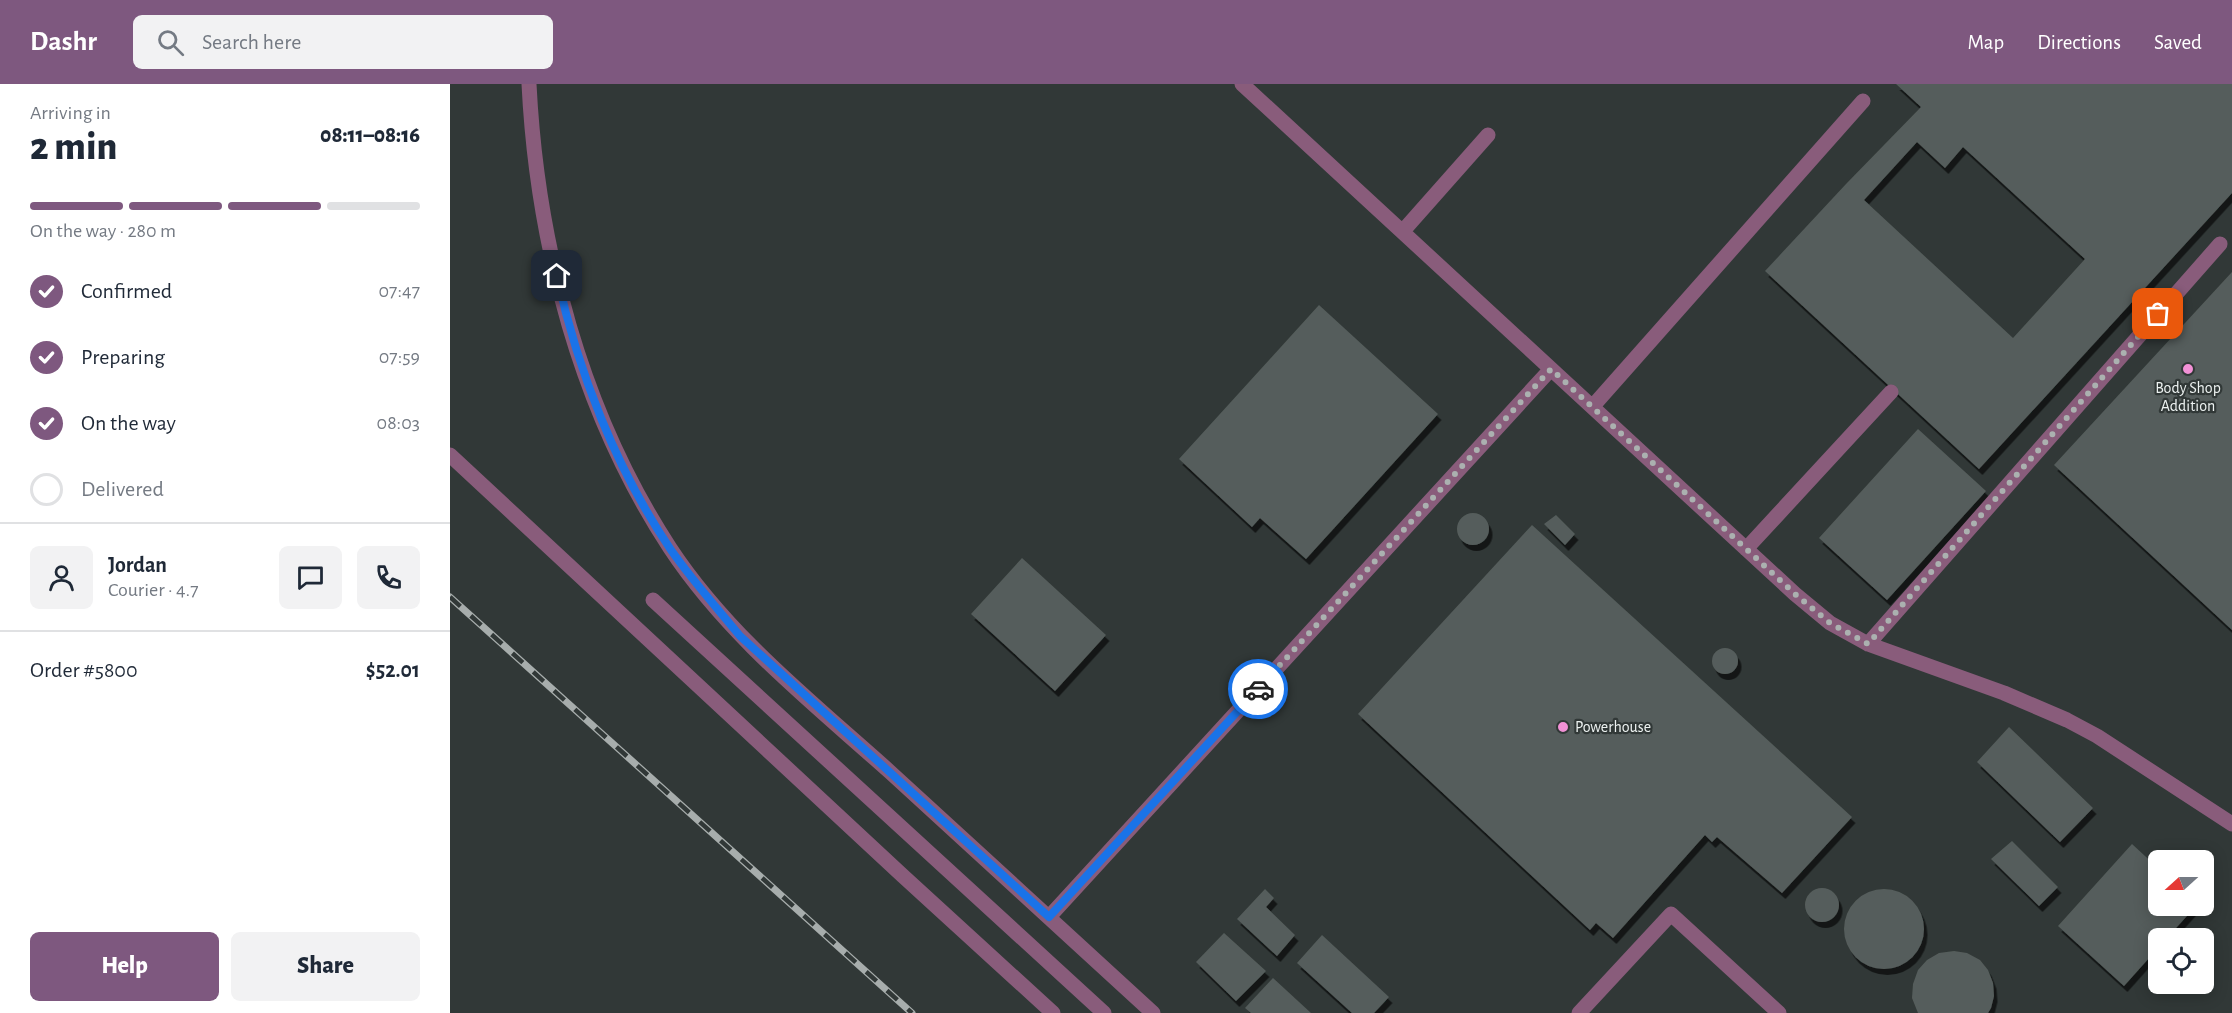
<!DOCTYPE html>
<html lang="en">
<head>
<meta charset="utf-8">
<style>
  body { margin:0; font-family:"Alegreya Sans",sans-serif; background:#f2f2f3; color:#1f2937; height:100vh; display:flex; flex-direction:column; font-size:22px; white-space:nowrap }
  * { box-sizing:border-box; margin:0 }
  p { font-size:20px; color:#747a83 }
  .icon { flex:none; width:33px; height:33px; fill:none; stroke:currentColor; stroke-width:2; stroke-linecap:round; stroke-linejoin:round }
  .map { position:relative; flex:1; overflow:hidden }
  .drawer { display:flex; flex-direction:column; background:#fff; width:450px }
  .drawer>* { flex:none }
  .needle { width:39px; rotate:249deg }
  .buttons { position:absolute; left:1698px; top:766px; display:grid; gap:12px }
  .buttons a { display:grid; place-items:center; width:66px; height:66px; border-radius:9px; background:#fff; box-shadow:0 3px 15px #0003; font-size:30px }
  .pin { position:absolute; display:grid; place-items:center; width:51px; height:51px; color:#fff; margin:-26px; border-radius:12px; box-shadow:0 3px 9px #0006 }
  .courier { position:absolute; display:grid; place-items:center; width:60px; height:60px; margin:-30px; border:4px solid #1a73e8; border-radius:50%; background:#fff; color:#222; box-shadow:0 2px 8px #0007 }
  .head em { font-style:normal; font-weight:800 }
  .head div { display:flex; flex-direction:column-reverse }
  .head { display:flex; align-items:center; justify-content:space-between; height:102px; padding:0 30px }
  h1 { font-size:39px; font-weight:800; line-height:45px }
  .bar { display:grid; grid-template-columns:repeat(4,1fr); gap:9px 6px; align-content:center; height:72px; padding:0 30px }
  .bar i { height:8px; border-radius:4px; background:#e0e1e3 }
  .bar .current { background:#7e587f }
  .bar p { grid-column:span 4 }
  .line { display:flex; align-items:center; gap:15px; padding:0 30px; border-top:2px solid #e0e1e3 }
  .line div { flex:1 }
  .round { display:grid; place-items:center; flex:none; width:63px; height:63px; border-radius:9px; background:#f2f2f3 }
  ol { padding:0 30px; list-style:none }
  li { display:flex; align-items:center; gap:18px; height:66px }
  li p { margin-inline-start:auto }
  li .icon { padding:6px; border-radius:50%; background:#7e587f; color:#fff; stroke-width:4 }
  li:last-child { color:#747a83 }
  li i { width:33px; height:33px; border:3px solid #e0e1e3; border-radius:50% }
  .cta { display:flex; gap:12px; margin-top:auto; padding:12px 30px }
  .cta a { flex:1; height:69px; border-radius:9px; background:#7e587f; color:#fff; font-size:24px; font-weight:800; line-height:69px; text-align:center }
  .cta a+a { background:#f2f2f3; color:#1f2937 }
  header { display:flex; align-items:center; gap:36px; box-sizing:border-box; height:84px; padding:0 30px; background:#7e587f; color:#fff }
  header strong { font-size:28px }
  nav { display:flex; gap:33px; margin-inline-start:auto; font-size:21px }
  .search { width:420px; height:54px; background:#f2f2f3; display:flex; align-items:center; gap:15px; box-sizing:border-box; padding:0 21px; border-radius:9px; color:#747a83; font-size:22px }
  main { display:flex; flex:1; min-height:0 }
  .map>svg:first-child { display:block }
  .building { fill:#555d5b; fill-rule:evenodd; filter:url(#shadow) }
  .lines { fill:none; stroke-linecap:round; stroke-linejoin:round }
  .service { stroke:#895c7b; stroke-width:15 }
  .rail-casing { stroke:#a7adac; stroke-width:7 }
  .rail { stroke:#313837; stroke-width:4.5; stroke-dasharray:14; stroke-linecap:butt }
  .done { stroke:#abb1b0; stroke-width:6; stroke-dasharray:0 10.8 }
  .route { stroke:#1a73e8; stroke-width:8 }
  .poi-dot { fill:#f291d6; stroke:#313837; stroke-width:2 }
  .labels { text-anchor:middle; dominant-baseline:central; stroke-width:4.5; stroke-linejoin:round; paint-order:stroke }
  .poi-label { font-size:16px; fill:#edf2f1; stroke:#313837 }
</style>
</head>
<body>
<header>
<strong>Dashr</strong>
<div class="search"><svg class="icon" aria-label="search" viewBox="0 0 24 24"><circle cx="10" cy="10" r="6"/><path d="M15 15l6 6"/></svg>Search here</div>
<nav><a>Map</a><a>Directions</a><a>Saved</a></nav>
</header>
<main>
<section class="drawer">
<div class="head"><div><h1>2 min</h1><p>Arriving in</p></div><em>08:11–08:16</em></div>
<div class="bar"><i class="current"></i><i class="current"></i><i class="current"></i><i></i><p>On the way · 280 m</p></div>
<ol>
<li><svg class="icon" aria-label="check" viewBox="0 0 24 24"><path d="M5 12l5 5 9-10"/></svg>Confirmed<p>07:47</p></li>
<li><svg class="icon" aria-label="check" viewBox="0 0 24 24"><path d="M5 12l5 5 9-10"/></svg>Preparing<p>07:59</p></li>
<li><svg class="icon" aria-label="check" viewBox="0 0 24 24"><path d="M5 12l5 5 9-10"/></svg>On the way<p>08:03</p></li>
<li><i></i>Delivered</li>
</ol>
<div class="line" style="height:108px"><a class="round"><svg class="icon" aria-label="person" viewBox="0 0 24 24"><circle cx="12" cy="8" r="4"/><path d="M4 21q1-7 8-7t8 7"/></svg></a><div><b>Jordan</b><p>Courier · 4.7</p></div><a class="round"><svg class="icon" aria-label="chat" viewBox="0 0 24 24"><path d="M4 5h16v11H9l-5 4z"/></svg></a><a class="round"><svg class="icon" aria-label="phone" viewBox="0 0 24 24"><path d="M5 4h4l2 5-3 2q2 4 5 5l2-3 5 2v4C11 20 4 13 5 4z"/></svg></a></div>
<div class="line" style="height:78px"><div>Order #5800</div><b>$52.01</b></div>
<div class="cta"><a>Help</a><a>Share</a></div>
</section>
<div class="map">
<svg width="1782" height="929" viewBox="0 0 1782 929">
  <defs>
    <filter id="shadow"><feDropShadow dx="3.5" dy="6" stdDeviation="0" flood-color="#0009"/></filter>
  </defs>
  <rect width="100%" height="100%" fill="#313837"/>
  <!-- building -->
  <path class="building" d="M 1446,0 L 1782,0 L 1782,109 L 1529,385 L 1315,187 L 1396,100 L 1471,23 ZM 1467,58 L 1495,84 L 1513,63 L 1635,175 L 1563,254 L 1414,116 Z
    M 1782,188 L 1782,546 L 1604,381 Z
    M 869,221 L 988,330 L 856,475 L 810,434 L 802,443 L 729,375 Z
    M 1468,345 L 1536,407 L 1437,516 L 1369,454 Z
    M1007 445a16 16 0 1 1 32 0a16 16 0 1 1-32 0Z
    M 1106,431 L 1125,450 L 1115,461 L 1094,440 Z
    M 1082,441 L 1402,733 L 1332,809 L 1267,753 L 1262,758 L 1255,751 L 1163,854 L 1146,839 L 1140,846 L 908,630 Z
    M 572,474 L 656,551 L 605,607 L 521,530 Z
    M1262 577a13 13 0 1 1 26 0a13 13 0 1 1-26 0Z
    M 1559,643 L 1643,724 L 1610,758 L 1527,678 Z
    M 1562,757 L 1608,803 L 1589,822 L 1541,775 Z
    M 1682,760 L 1708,784 L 1708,822 L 1746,822 L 1716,855 L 1708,855 L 1708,864 L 1674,902 L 1608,842 Z
    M1355 821a17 17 0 1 1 34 0a17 17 0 1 1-34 0Z
    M1394 845a40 40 0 1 1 80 0a40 40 0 1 1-80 0Z
    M 815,805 L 824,814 L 816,823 L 845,851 L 827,872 L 787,835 Z
    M 774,849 L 816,887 L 786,917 L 746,878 Z
    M 872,851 L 939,913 L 924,929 L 902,929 L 847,879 Z
    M 1504,867 L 1517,869 L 1530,876 L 1538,886 L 1543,899 L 1544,912 L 1541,924 L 1538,929 L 1468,929 L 1462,914 L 1463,900 L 1468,886 L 1477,876 L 1489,869 Z
    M 823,894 L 861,929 L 801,929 L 795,924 Z"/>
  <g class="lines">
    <!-- service -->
    <path class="service" d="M 79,0 C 87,161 131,328 220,464 C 278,552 362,618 440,688 C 528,768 615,849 703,929
      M 792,0 L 1345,510 L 1380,539 L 1418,560 L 1554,609 L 1617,636 L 1647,652 L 1782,740
      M 953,147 L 1038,51
      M 1143,322 L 1413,17
      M 0,371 L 453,792 L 603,929
      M 1296,465 L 1441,308
      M 203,516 L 654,929
      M 1418,560 L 1770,160
      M 599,833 L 1101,285
      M 1129,929 L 1221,830 L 1329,929"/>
    <!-- rail casing -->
    <g class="rail-casing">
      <path id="rail" d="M 0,513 L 462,929"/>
    </g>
    <!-- rail -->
    <use href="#rail" class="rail"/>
  </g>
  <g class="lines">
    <!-- done -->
    <path class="done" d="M 808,605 L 1101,285 L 1345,510 L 1380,539 L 1418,560 L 1708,230"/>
    <!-- route -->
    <path class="route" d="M 107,192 C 128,288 166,385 221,466 C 242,496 267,524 290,552 L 599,833 L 808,605"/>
  </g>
  <!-- markers -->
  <g class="poi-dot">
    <circle cx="1738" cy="285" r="6"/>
    <circle cx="1113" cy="643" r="6"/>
  </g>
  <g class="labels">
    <!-- poi labels -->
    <g class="poi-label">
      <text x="1738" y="304">Body Shop<tspan x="1738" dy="18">Addition</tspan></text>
      <text x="1125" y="643" text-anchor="start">Powerhouse</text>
    </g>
  </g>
</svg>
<div class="buttons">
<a><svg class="needle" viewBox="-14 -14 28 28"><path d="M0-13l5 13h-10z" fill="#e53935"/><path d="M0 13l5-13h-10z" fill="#747a83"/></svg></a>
<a><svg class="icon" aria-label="locate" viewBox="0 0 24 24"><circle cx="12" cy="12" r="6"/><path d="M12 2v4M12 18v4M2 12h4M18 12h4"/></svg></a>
</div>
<div class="pin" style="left:1708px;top:230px;background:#ea580c"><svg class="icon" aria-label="bag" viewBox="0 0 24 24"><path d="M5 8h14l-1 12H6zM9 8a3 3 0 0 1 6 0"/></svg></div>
<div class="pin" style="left:107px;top:192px;background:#1f2937"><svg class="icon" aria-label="home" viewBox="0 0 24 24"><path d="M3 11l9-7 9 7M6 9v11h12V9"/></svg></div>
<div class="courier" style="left:808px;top:605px"><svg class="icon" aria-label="car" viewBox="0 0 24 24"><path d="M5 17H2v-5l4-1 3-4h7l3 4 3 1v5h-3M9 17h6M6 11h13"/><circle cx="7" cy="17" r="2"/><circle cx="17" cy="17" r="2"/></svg></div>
</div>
</main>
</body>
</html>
